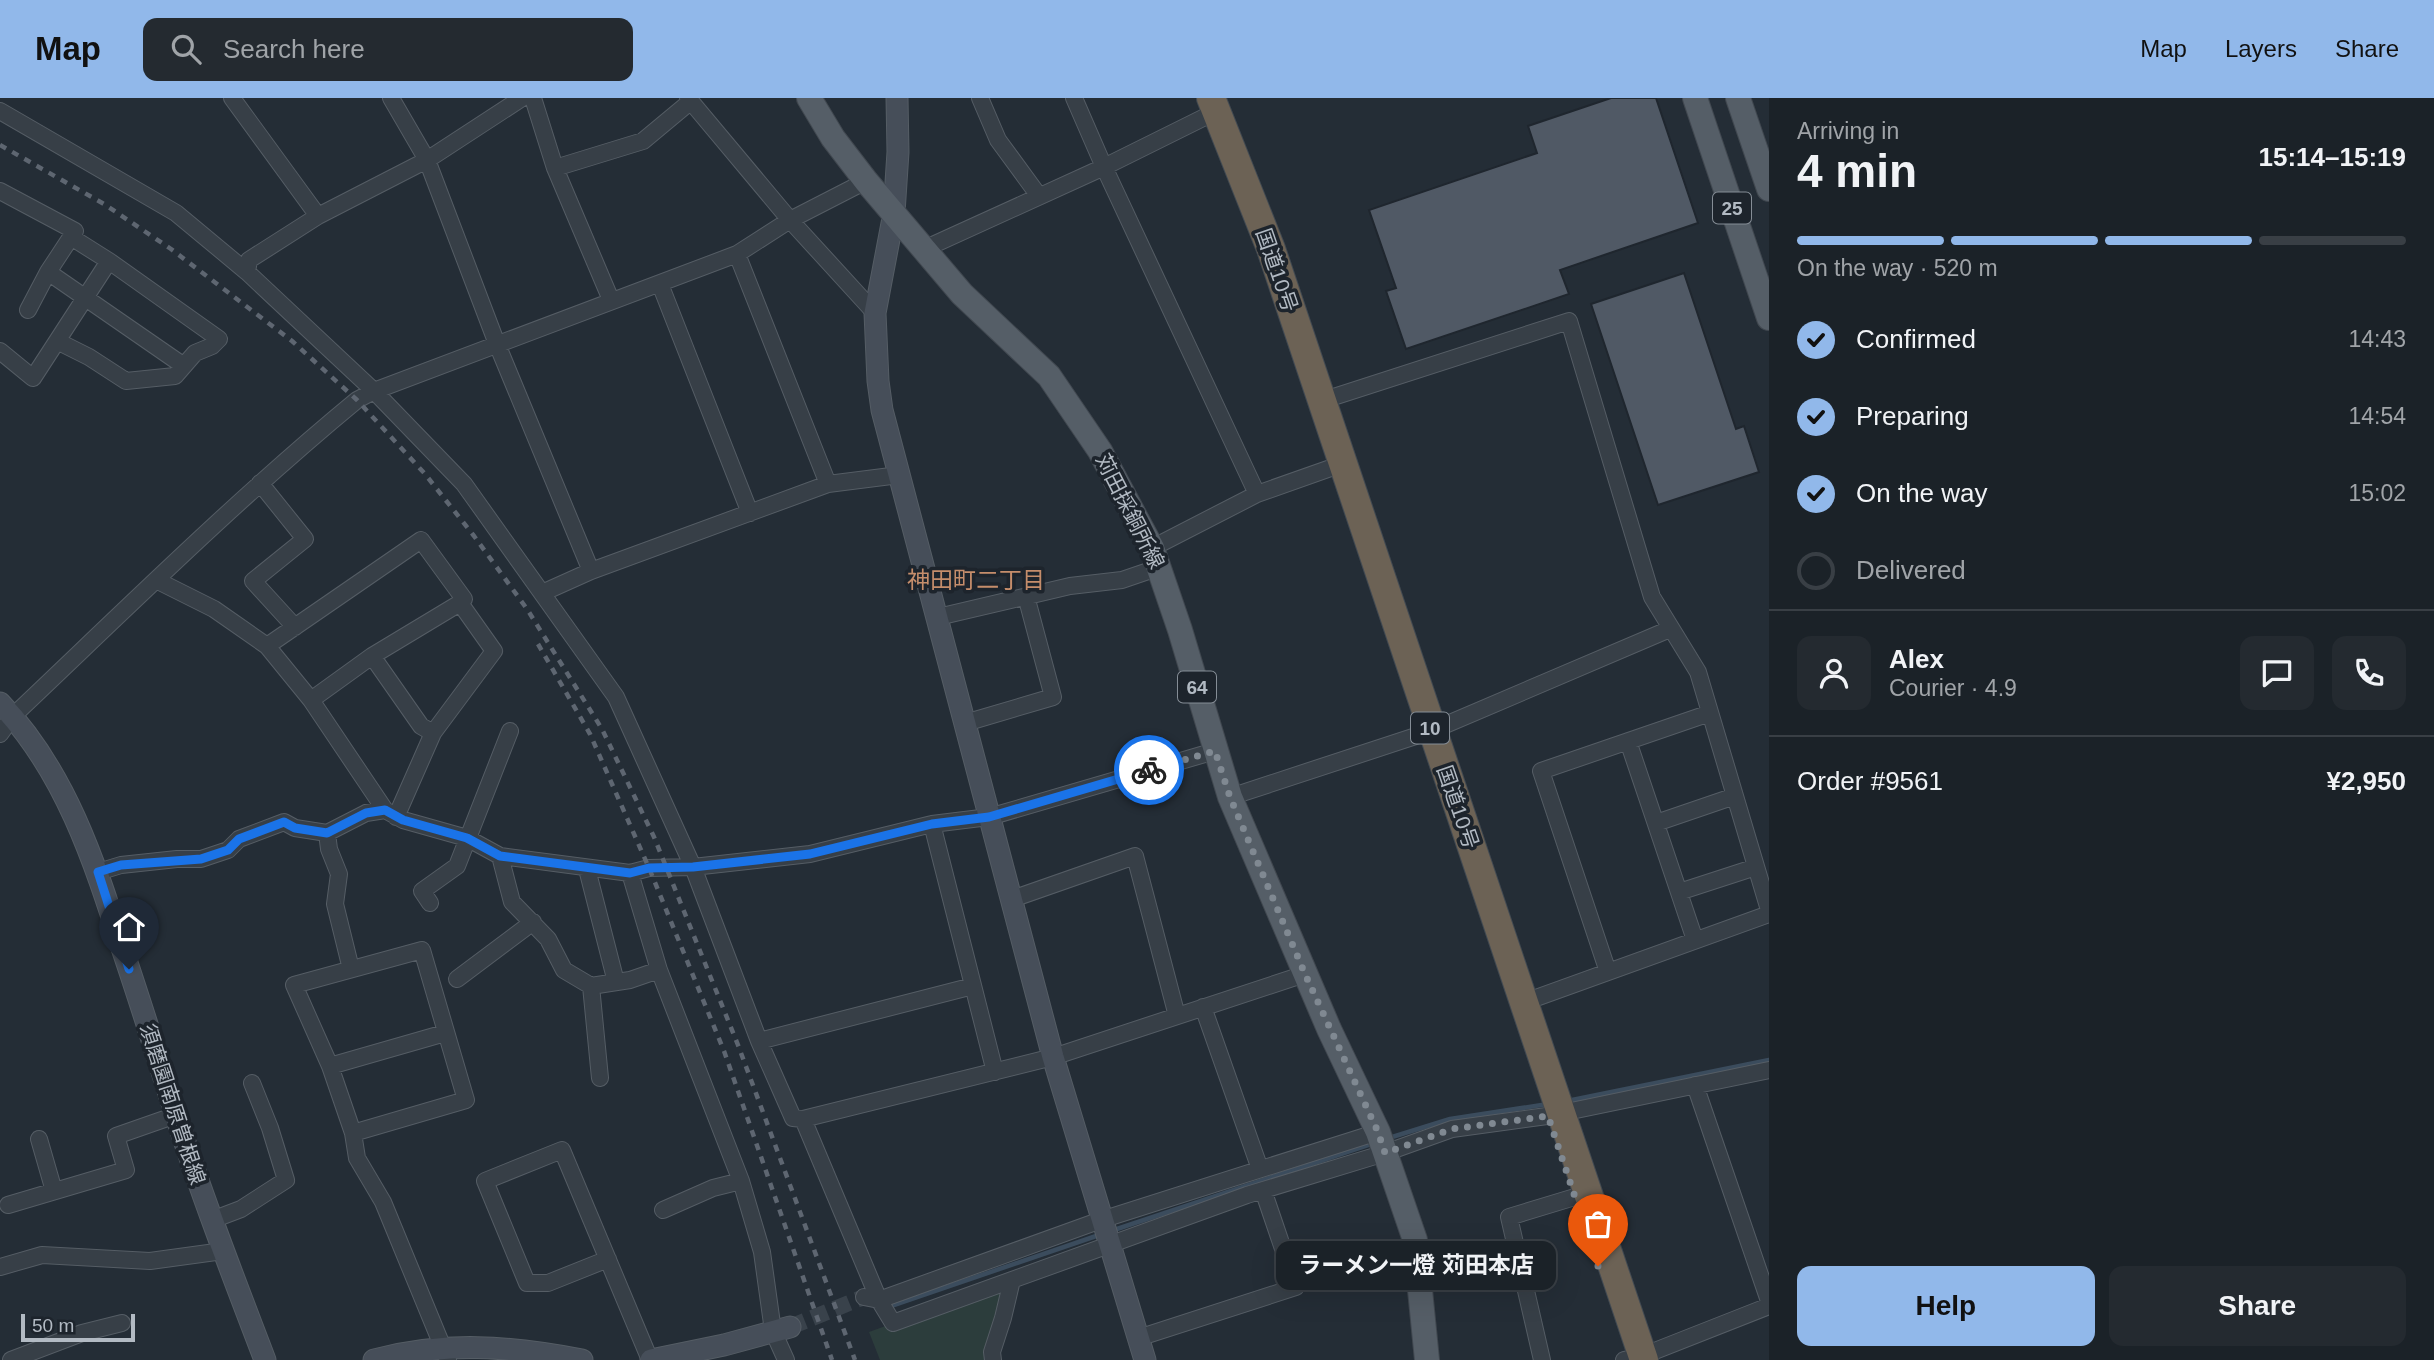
<!DOCTYPE html>
<html lang="en">
<head>
<meta charset="utf-8">
<style>
  body { margin:0; font-family:Helvetica,"Noto Sans JP",sans-serif; background:#242a30; color:#f1f3f6; height:100vh; display:flex; flex-direction:column; font-size:26px; white-space:nowrap }
  * { box-sizing:border-box; margin:0 }
  p { font-size:23px; color:#a0a4a8 }
  .icon { flex:none; width:38px; height:38px; fill:none; stroke:currentColor; stroke-width:2; stroke-linecap:round; stroke-linejoin:round }
  .map { position:relative; flex:1; overflow:hidden }
  .details { display:flex; flex-direction:column; background:#1b2228; width:665px }
  .details>* { flex:none }
  .scale { position:absolute; left:21px; bottom:18px; width:114px; box-sizing:border-box; padding-left:7px; border:4px solid #b2bac3; border-top:0; font-size:19px; line-height:24px; white-space:nowrap; color:#b2bac3; -webkit-text-stroke:5px #1d242c; paint-order:stroke }
  .pin { position:absolute; display:grid; place-items:center; width:60px; height:60px; color:#fff; margin:-72px -30px; border-radius:50% 50% 50% 0; rotate:-45deg; box-shadow:0 0 7px #0007 }
  .pin .icon { rotate:45deg }
  .courier { position:absolute; display:grid; place-items:center; width:70px; height:70px; margin:-35px; border:5px solid #1a73e8; border-radius:50%; background:#fff; color:#222; box-shadow:0 2px 9px #0007 }
  .bubble { position:absolute; height:49px; border-radius:14px; background:#1b2228; box-shadow:0 7px 28px #0002,0 0 0 2px #393f45; font-size:23px; font-weight:700; line-height:49px; text-align:center }
  .headline em { font-style:normal; font-weight:700 }
  .headline div { display:flex; flex-direction:column-reverse }
  .headline { display:flex; align-items:center; justify-content:space-between; height:119px; padding:0 28px }
  h1 { font-size:46px; font-weight:700; line-height:52px }
  .bar { display:grid; grid-template-columns:repeat(4,1fr); gap:10px 7px; align-content:center; height:84px; padding:0 28px }
  .bar i { height:9px; border-radius:5px; background:#393f45 }
  .bar .on { background:#91b8ea }
  .bar p { grid-column:span 4 }
  .line { display:flex; align-items:center; gap:18px; padding:0 28px; border-top:2px solid #393f45 }
  .line div { flex:1 }
  .round { display:grid; place-items:center; flex:none; width:74px; height:74px; border-radius:14px; background:#242a30 }
  ol { padding:0 28px; list-style:none }
  li { display:flex; align-items:center; gap:21px; height:77px }
  li p { margin-inline-start:auto }
  li .icon { padding:7px; border-radius:50%; background:#91b8ea; color:#111; stroke-width:4 }
  li:last-child { color:#a0a4a8 }
  li i { width:38px; height:38px; border:4px solid #393f45; border-radius:50% }
  .primary-button { display:flex; gap:14px; margin-top:auto; padding:14px 28px }
  .primary-button a { flex:1; height:80px; border-radius:14px; background:#91b8ea; color:#111; font-size:28px; font-weight:700; line-height:80px; text-align:center }
  .primary-button a+a { background:#242a30; color:#f1f3f6 }
  header { display:flex; align-items:center; gap:42px; box-sizing:border-box; height:98px; padding:0 35px; background:#91b8ea; color:#111 }
  header strong { font-size:33px }
  nav { display:flex; gap:38px; margin-inline-start:auto; font-size:24px }
  .search { width:490px; height:63px; background:#242a30; display:flex; align-items:center; gap:18px; box-sizing:border-box; padding:0 24px; border-radius:14px; color:#a0a4a8; font-size:26px }
  main { display:flex; flex:1; min-height:0 }
  .map>svg:first-child { display:block }
  .green { fill:#2c3d3c }
  .lines { fill:none; stroke-linecap:round; stroke-linejoin:round }
  .stream { stroke:#3b4c5d; stroke-width:4.5 }
  .building { fill:#505965; stroke:#1f262e; stroke-width:2 }
  .street-tunnel { stroke:#39424b; stroke-width:16; stroke-dasharray:16 8; stroke-linecap:butt }
  .street-casing { stroke:#555d65; stroke-width:18 }
  .secondary-casing { stroke:#555d65; stroke-width:23 }
  .primary-casing { stroke:#414850; stroke-width:26 }
  .highway-casing { stroke:#424a52; stroke-width:30 }
  .street { stroke:#373f47; stroke-width:16 }
  .secondary { stroke:#464e59; stroke-width:21 }
  .primary { stroke:#555e67; stroke-width:24 }
  .highway { stroke:#6c6255; stroke-width:28 }
  .rail { stroke:#5e6671; stroke-width:4.5; stroke-dasharray:7 7; stroke-linecap:butt }
  .done { stroke:#808992; stroke-width:7; stroke-dasharray:0 12.6 }
  .route { stroke:#1a73e8; stroke-width:9 }
  .labels { text-anchor:middle; dominant-baseline:central; stroke-width:7; stroke-linejoin:round; paint-order:stroke }
  .shield { fill:#1d242c; stroke:#858d96; stroke-width:2 }
  .shield-label { font-size:19px; font-weight:bold; fill:#b2bac3 }
  .street-label { font-size:21px; fill:#b2bac3; stroke:#1d242c }
  .neighbourhood-label { font-size:23px; fill:#c58d6b; stroke:#1d242c }
</style>
</head>
<body>
<header>
<strong>Map</strong>
<div class="search"><svg class="icon" aria-label="search" viewBox="0 0 24 24"><circle cx="10" cy="10" r="6"/><path d="M15 15l6 6"/></svg>Search here</div>
<nav><a>Map</a><a>Layers</a><a>Share</a></nav>
</header>
<main>
<div class="map">
<svg width="1769" height="1262" viewBox="0 0 1769 1262">
  <rect width="100%" height="100%" fill="#242d36"/>
  <!-- green -->
  <path class="green" d="M 1012,1182 L 987,1262 L 880,1262 L 869,1234 Z"/>
  <g class="lines">
    <!-- stream -->
    <path class="stream" d="M 1567,1003 L 1769,962
      M 1389,1040 L 1450,1021 L 1548,1006
      M 1114,1132 L 1374,1045
      M 888,1209 L 1102,1136"/>
  </g>
  <!-- building -->
  <path class="building" d="M 1611,0 L 1656,0 L 1698,125 L 1560,172 L 1569,196 L 1406,251 L 1386,193 L 1396,190 L 1369,112 L 1537,55 L 1528,28 Z
    M 1684,175 L 1736,331 L 1744,328 L 1759,374 L 1658,407 L 1591,206 Z"/>
  <g class="lines">
    <!-- street-tunnel -->
    <path class="street-tunnel" d="M 790,1229 L 864,1199"/>
    <!-- street casing -->
    <g class="street-casing">
      <path id="street" d="M 232,0 L 318,118
        M 391,0 L 427,62 L 497,246 L 591,473
        M 533,0 L 555,70 L 611,202
        M 688,0 L 790,122 L 875,215
        M 980,0 L 998,42 L 1039,98
        M 1074,0 L 1104,69 L 1257,396
        M 0,13 L 176,115 L 247,174 L 374,293 L 464,386 L 616,599 L 693,769 L 759,943 L 793,1020 L 803,1021 L 1053,959 L 1305,876
        M 555,70 L 643,43 L 691,3
        M 0,93 L 75,133 L 48,174
        M 71,139 L 109,163
        M 924,151 L 1104,69 L 1217,13
        M 737,156 L 828,386
        M 247,174 L 249,162 L 318,118 L 427,62 L 522,0
        M 660,186 L 750,415
        M 28,212 L 48,174 L 184,268
        M 0,253 L 33,280 L 109,163 L 219,241 L 212,248 L 195,255 L 175,278 L 126,283 L 89,259 L 57,243
        M 1321,303 L 1569,223 L 1652,499 L 1698,574 L 1769,812
        M 260,385 L 305,441 L 253,483 L 295,529
        M 1152,450 L 1257,396 L 1342,366
        M 156,482 L 214,511 L 267,548 L 311,602 L 385,712 L 403,722 L 467,740 L 500,758 L 630,775 L 649,770 L 693,769 L 810,756 L 932,726 L 989,719 L 1215,653
        M 542,495 L 591,473 L 828,386 L 899,377
        M 938,519 L 1070,488 L 1122,482 L 1160,469
        M 267,548 L 421,442 L 464,501 L 460,505
        M 372,558 L 421,628 L 433,635
        M 311,602 L 372,558 L 460,505 L 494,553 L 433,635 L 396,719
        M 965,625 L 1053,599 L 1026,498
        M 0,636 L 13,618 C 126,511 237,401 357,302 L 374,293 L 737,156 L 790,122 L 866,83
        M 1628,643 L 1695,842
        M 1230,699 L 1431,633 L 1670,531
        M 1656,725 L 1735,698
        M 932,726 L 995,974
        M 327,735 L 329,751 L 339,776 L 335,806 L 351,871
        M 500,758 L 512,804 L 548,841 L 564,872 L 591,888 L 630,882 L 659,872
        M 587,771 L 616,884
        M 98,774 L 121,767 L 177,761 L 201,761 L 228,752 L 239,741 L 284,724 L 295,730 L 327,735 L 366,715 L 385,712
        M 630,775 L 659,872 L 741,1083 L 762,1154 L 773,1233 L 786,1262
        M 1679,794 L 1756,769
        M 1012,801 L 1135,758 L 1177,918
        M 430,805 L 422,793 L 457,768 L 510,633
        M 1608,874 L 1541,673 L 1710,615
        M 457,881 L 533,824
        M 591,888 L 600,980
        M 1522,905 L 1769,816
        M 1203,909 L 1260,1071
        M 759,943 L 973,888
        M 330,968 L 445,935
        M 1695,987 L 1769,1203
        M 803,1021 L 879,1202 L 893,1225 L 1247,1097 L 1385,1055 L 1452,1031 L 1547,1018 L 1769,972
        M 353,1035 L 466,1002 L 422,852 L 294,887 L 330,968 L 353,1035 L 357,1060 L 383,1104 L 448,1262
        M 39,1041 L 54,1093
        M 8,1107 L 126,1072 L 116,1038 L 176,1017
        M 663,1112 L 713,1090 L 741,1083
        M 212,1122 L 241,1111 L 286,1082 L 270,1030 L 252,985
        M 608,1161 L 548,1185 L 527,1185 L 485,1083 L 562,1052 L 650,1262
        M 0,1169 L 42,1157 L 150,1163 L 223,1153
        M 864,1199 L 879,1202 L 1101,1122 L 1378,1034
        M 1138,1240 L 1296,1189 L 1263,1092
        M 11,1262 L 82,1235 L 122,1225
        M 993,1262 L 992,1254 L 1003,1220 L 1012,1182
        M 1542,1262 L 1509,1119 L 1588,1095
        M 1624,1262 L 1642,1258 L 1769,1208"/>
    </g>
    <!-- secondary casing -->
    <g class="secondary-casing">
      <path id="secondary" d="M 897,0 L 898,54 L 894,115 L 875,215 L 878,283 L 882,312 L 1053,959 L 1145,1262
        M 0,605 C 65,673 94,762 122,850 C 139,900 155,951 171,1002 C 199,1090 232,1176 265,1262
        M 374,1262 C 445,1243 510,1248 582,1262
        M 651,1262 L 724,1247 L 790,1229"/>
    </g>
    <!-- primary casing -->
    <g class="primary-casing">
      <path id="primary" d="M 809,0 L 833,40 L 866,83 L 962,196 L 1049,278 L 1100,353 L 1152,450 L 1180,532 L 1230,699 L 1329,931 L 1378,1034 L 1415,1142 L 1427,1262
        M 1695,0 L 1769,220
        M 1738,0 L 1769,91"/>
    </g>
    <!-- highway casing -->
    <g class="highway-casing">
      <path id="highway" d="M 1211,0 L 1271,151 L 1644,1262"/>
    </g>
    <!-- street -->
    <use href="#street" class="street"/>
    <!-- secondary -->
    <use href="#secondary" class="secondary"/>
    <!-- primary -->
    <use href="#primary" class="primary"/>
    <!-- highway -->
    <use href="#highway" class="highway"/>
    <!-- rail -->
    <path class="rail" d="M 0,47 L 104,106 L 171,151 L 292,243 L 357,302 L 425,376 L 474,438 L 527,511 L 602,631 L 654,739 L 738,947 L 855,1262
      M 538,546 L 590,636 L 649,770 L 724,953 L 832,1262"/>
  </g>
  <g class="lines">
    <!-- done -->
    <path class="done" d="M 1149,672 L 1215,653 L 1230,699 L 1305,876 L 1378,1034 L 1385,1055 L 1452,1031 L 1548,1018 L 1598,1168"/>
    <!-- route -->
    <path class="route" d="M 129,871 L 98,774 L 121,767 L 201,761 L 228,752 L 239,741 L 284,724 L 295,730 L 327,735 L 366,715 L 385,712 L 403,722 L 467,740 L 500,758 L 630,775 L 649,770 L 693,769 L 810,756 L 932,726 L 989,719 L 1149,672"/>
  </g>
  <g class="labels">
    <!-- shield labels -->
    <g class="shield">
      <rect x="1713" y="94.5" width="38" height="31" rx="5"/>
      <rect x="1178" y="573.5" width="38" height="31" rx="5"/>
      <rect x="1411" y="614.5" width="38" height="31" rx="5"/>
    </g>
    <g class="shield-label">
      <text x="1732" y="110">25</text>
      <text x="1197" y="589">64</text>
      <text x="1430" y="630">10</text>
    </g>
    <!-- street labels -->
    <g class="street-label">
      <text transform="translate(1277 172) rotate(71)">国道10号</text>
      <text transform="translate(1130 413) rotate(63)">苅田採銅所線</text>
      <text transform="translate(1458 709) rotate(71)">国道10号</text>
      <text transform="translate(173 1006) rotate(72)">須磨園南原曽根線</text>
    </g>
    <!-- neighbourhood labels -->
    <g class="neighbourhood-label">
      <text x="976" y="482">神田町二丁目</text>
    </g>
  </g>
</svg>
<div class="scale">50 m</div>
<div class="pin" style="left:1598px;top:1168px;background:#ea580c"><svg class="icon" aria-label="bag" viewBox="0 0 24 24"><path d="M5 8h14l-1 12H6zM9 8a3 3 0 0 1 6 0"/></svg></div>
<div class="pin" style="left:129px;top:871px;background:#1f2937"><svg class="icon" aria-label="home" viewBox="0 0 24 24"><path d="M3 11l9-7 9 7M6 9v11h12V9"/></svg></div>
<div class="courier" style="left:1149px;top:672px"><svg class="icon" aria-label="bike" viewBox="0 0 24 24"><circle cx="6" cy="16" r="4"/><circle cx="18" cy="16" r="4"/><path d="M6 16l4-8h5l3 8M10 8l3 8H6M13 5h3"/></svg></div>
<div class="bubble" style="left:1276px;top:1143px;width:280px">ラーメン一燈 苅田本店</div>
</div>
<section class="details">
<div class="headline"><div><h1>4 min</h1><p>Arriving in</p></div><em>15:14–15:19</em></div>
<div class="bar"><i class="on"></i><i class="on"></i><i class="on"></i><i></i><p>On the way · 520 m</p></div>
<ol>
<li><svg class="icon" aria-label="check" viewBox="0 0 24 24"><path d="M5 12l5 5 9-10"/></svg>Confirmed<p>14:43</p></li>
<li><svg class="icon" aria-label="check" viewBox="0 0 24 24"><path d="M5 12l5 5 9-10"/></svg>Preparing<p>14:54</p></li>
<li><svg class="icon" aria-label="check" viewBox="0 0 24 24"><path d="M5 12l5 5 9-10"/></svg>On the way<p>15:02</p></li>
<li><i></i>Delivered</li>
</ol>
<div class="line" style="height:126px"><a class="round"><svg class="icon" aria-label="person" viewBox="0 0 24 24"><circle cx="12" cy="8" r="4"/><path d="M4 21q1-7 8-7t8 7"/></svg></a><div><b>Alex</b><p>Courier · 4.9</p></div><a class="round"><svg class="icon" aria-label="chat" viewBox="0 0 24 24"><path d="M4 5h16v11H9l-5 4z"/></svg></a><a class="round"><svg class="icon" aria-label="phone" viewBox="0 0 24 24"><path d="M5 4h4l2 5-3 2q2 4 5 5l2-3 5 2v4C11 20 4 13 5 4z"/></svg></a></div>
<div class="line" style="height:91px"><div>Order #9561</div><b>¥2,950</b></div>
<div class="primary-button"><a>Help</a><a>Share</a></div>
</section>
</main>
</body>
</html>
